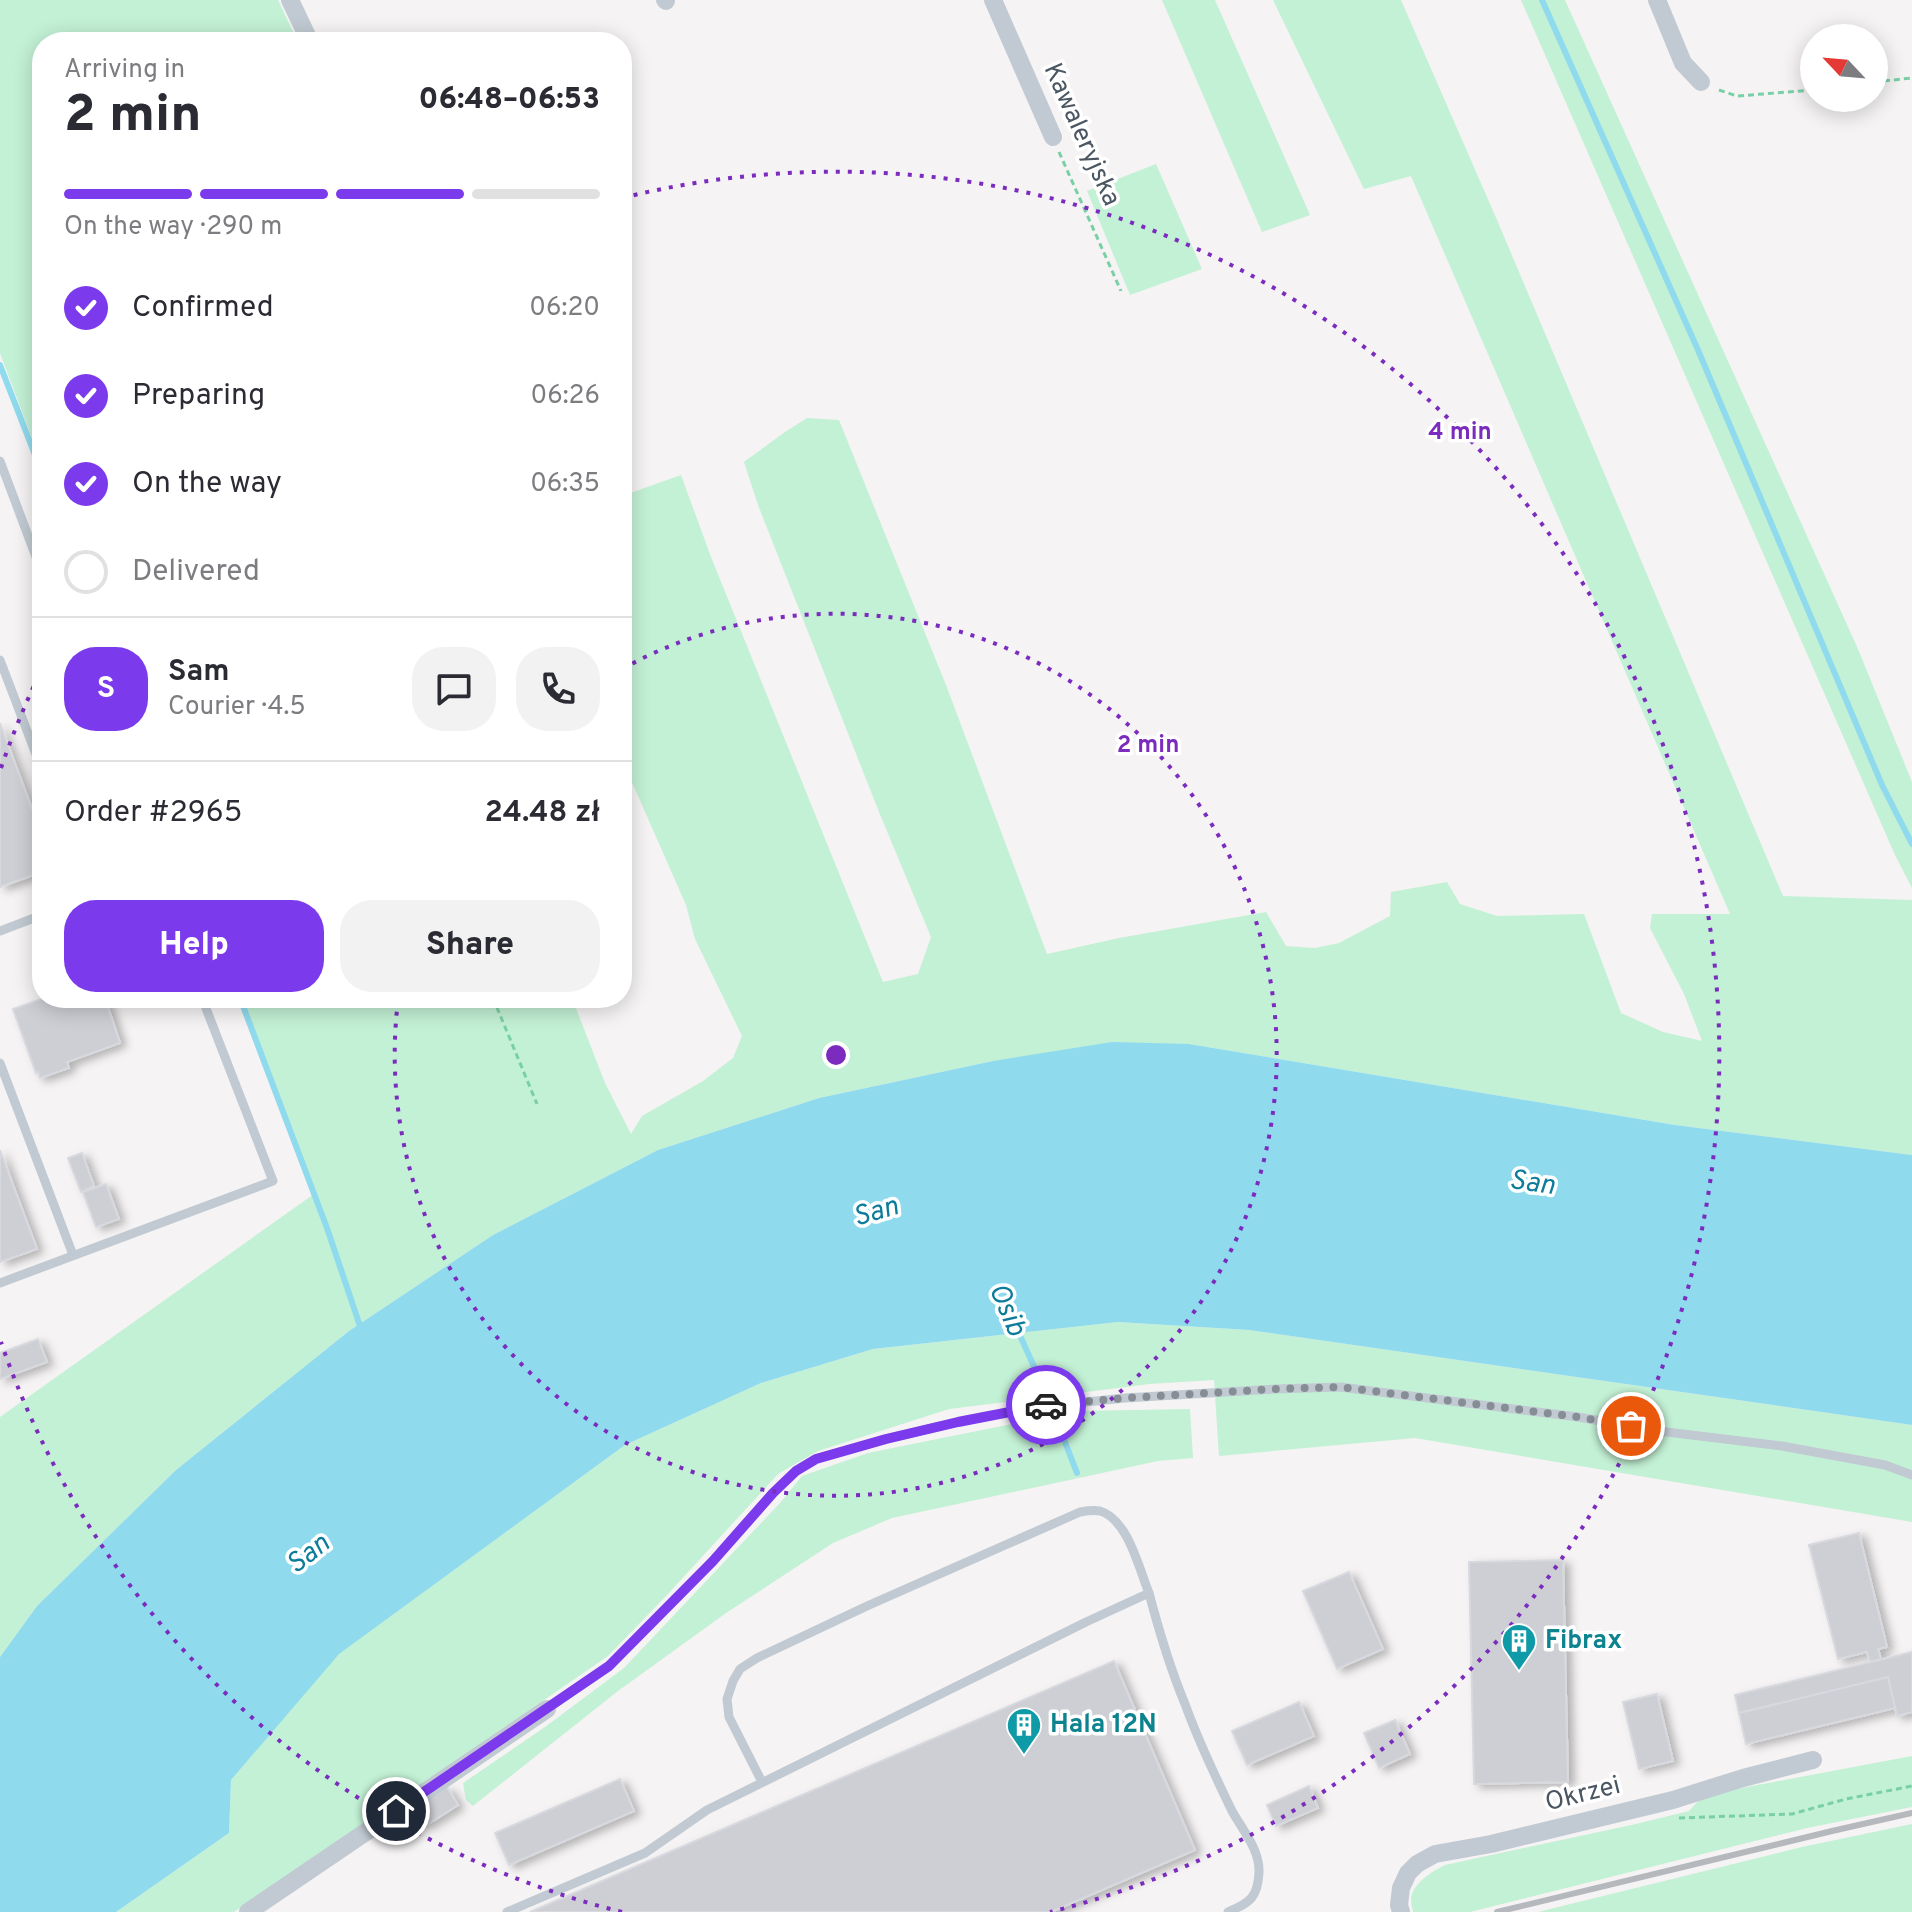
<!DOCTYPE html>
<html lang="en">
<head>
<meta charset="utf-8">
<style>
  body { margin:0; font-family:Overpass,sans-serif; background:#f2f2f3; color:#2b2b33; height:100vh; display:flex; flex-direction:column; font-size:30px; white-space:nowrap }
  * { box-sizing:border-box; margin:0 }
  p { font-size:26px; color:#7c7c81 }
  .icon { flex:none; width:44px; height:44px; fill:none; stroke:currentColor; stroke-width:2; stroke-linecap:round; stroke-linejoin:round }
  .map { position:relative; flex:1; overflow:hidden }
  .side { position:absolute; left:32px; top:32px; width:600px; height:976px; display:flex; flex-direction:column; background:#fff; border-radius:32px; box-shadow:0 4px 20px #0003 }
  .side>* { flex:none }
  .needle { width:52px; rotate:296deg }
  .tools { position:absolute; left:1800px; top:24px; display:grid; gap:16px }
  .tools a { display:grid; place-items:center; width:88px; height:88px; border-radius:50%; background:#fff; box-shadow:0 4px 20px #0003; font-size:40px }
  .pin { position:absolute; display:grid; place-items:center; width:68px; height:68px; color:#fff; margin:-34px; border:4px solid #fff; border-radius:50%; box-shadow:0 2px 8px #0007 }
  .courier { position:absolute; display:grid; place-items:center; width:80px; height:80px; margin:-40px; border:6px solid #7c3aed; border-radius:50%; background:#fff; color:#222; box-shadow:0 2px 10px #0007 }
  .headline em { font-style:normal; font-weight:800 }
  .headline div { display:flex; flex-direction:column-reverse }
  .headline { display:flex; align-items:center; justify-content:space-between; height:136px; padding:0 32px }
  h1 { font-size:52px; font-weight:800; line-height:60px }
  .bar { display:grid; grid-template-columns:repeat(4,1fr); gap:12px 8px; align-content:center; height:96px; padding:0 32px }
  .bar i { height:10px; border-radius:6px; background:#e1e1e2 }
  .bar .current { background:#7c3aed }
  .bar p { grid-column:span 4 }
  .line { display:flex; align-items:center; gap:20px; padding:0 32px; border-top:2px solid #e1e1e2 }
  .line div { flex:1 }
  .round { display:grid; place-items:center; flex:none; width:84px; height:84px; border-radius:32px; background:#f2f2f3 }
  ol { padding:0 32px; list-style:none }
  li { display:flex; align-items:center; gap:24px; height:88px }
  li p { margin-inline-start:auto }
  li .icon { padding:8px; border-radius:50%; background:#7c3aed; color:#fff; stroke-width:4 }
  li:last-child { color:#7c7c81 }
  li i { width:44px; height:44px; border:4px solid #e1e1e2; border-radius:50% }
  .action { display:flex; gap:16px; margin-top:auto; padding:16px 32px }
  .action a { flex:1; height:92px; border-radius:32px; background:#7c3aed; color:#fff; font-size:32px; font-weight:800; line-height:92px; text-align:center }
  .action a+a { background:#f2f2f3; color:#2b2b33 }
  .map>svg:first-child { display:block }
  .green { fill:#c3f1d5 }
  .water { fill:#90daee }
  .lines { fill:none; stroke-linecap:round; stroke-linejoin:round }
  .stream { stroke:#90daee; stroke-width:6 }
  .building { fill:#cdcfd5; stroke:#d7d9de; stroke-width:2; filter:url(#shadow) }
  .path { stroke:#7ad0a6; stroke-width:3; stroke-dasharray:6 4; stroke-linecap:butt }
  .lane { stroke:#c1cad2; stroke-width:9 }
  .street { stroke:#c1cad2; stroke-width:18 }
  .rail { stroke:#b5b8bd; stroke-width:6 }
  .done { stroke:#868d94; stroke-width:8; stroke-dasharray:0 14.4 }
  .route { stroke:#7c3aed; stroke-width:10 }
  .ring { fill:none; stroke:#7b2cbf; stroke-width:4; stroke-dasharray:4 8 }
  .labels { text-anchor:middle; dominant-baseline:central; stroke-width:7; stroke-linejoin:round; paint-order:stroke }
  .street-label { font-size:26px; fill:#4a5661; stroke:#fff }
  .culture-label { font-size:26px; font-weight:bold; fill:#0d838f; stroke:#fff; text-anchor:start }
  .water-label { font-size:28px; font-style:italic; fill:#0c7c9b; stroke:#fff }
  .centre { fill:#7b2cbf; stroke:#fff; stroke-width:4 }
  .ring-label { font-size:24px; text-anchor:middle; font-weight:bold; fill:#7b2cbf; stroke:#fff; stroke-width:7; stroke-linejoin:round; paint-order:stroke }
</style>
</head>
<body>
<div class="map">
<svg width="1912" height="1912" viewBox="0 0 1912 1912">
  <defs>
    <filter id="shadow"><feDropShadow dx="6" dy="3.5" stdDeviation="4" flood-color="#0004"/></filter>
  </defs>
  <rect width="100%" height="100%" fill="#f5f3f3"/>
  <!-- green -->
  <path class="green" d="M 0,0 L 278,0 L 298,42 L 42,42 L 42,465 L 0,353 Z
    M 1162,0 L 1215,0 L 1310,215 L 1262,232 Z
    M 1273,0 L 1401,0 L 1497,220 L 1783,896 L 1912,900 L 1912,1155 L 1675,1125 L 1189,1044 L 993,1061 L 819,1098 L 658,1150 L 493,1235 L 349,1331 L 176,1470 L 37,1606 L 0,1657 L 0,1417 L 314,1194 L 241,998 L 572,998 L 605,1083 L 631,1134 L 642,1116 L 703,1081 L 733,1058 L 742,1036 L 695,939 L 686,905 L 631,780 L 622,754 L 622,496 L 681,475 L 711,557 L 883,982 L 918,974 L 931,937 L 879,812 L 758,505 L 744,462 L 785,432 L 807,418 L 839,420 L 946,685 L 1047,954 L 1119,938 L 1266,912 L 1286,946 L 1315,948 L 1339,943 L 1390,916 L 1391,892 L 1447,882 L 1460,904 L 1497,916 L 1584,914 L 1621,1013 L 1663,1032 L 1702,1041 L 1684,994 L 1650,928 L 1652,914 L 1730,914 L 1411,176 L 1364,189 Z
    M 1521,0 L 1565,0 L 1858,649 L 1912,782 L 1912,888 L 1895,855 Z
    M 1156,164 L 1202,269 L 1130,295 L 1087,191 Z
    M 1118,1322 L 1249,1330 L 1912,1425 L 1912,1522 L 1415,1438 L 1219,1456 L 1214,1380 L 1150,1384 L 949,1409 L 818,1451 L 778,1474 L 667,1595 L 608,1656 L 269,1889 L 234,1912 L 116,1912 L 229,1833 L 231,1780 L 338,1654 L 625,1445 L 761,1383 L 873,1349 Z
    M 1190,1409 L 1193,1458 L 1158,1461 L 892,1518 L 833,1543 L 726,1613 L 618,1691 L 473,1806 L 466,1800 L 463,1783 L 545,1727 L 624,1668 L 780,1503 L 802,1476 L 868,1453 L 1077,1411 Z
    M 1912,1756 L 1912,1807 L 1807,1828 L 1470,1912 L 1413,1912 C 1412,1907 1411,1903 1411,1898 C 1413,1883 1433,1871 1445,1865 L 1636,1824 L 1689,1811 L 1704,1795 Z
    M 1912,1824 L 1912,1912 L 1538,1912 L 1802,1847 Z"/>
  <!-- water -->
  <path class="water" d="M 1112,1042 L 1189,1044 L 1675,1125 L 1912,1155 L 1912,1425 L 1249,1330 L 1118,1322 L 873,1349 L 761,1383 L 625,1445 L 339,1654 L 231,1780 L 229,1833 L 116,1912 L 0,1912 L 0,1657 L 37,1606 L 176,1470 L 349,1331 L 493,1235 L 658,1150 L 819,1098 L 993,1061 Z"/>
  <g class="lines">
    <!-- stream -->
    <path class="stream" d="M 1542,0 L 1698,350 L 1882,785 L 1912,844
      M 0,365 L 42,473
      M 240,998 L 327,1228 L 361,1329
      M 1017,1329 L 1046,1393 L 1077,1473"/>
  </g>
  <!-- building -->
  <path class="building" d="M 0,723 L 42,836 L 42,872 L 0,887 Z
    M 44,998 L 105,998 L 120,1043 L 67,1062 L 69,1068 L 40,1078 L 38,1072 L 36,1073 L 13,1009 Z
    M 0,1150 L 37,1249 L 0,1262 Z
    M 82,1153 L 94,1186 L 81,1192 L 68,1158 Z
    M 106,1184 L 119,1219 L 96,1227 L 83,1192 Z
    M 38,1339 L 47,1362 L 0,1379 L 0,1353 Z
    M 1859,1533 L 1887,1647 L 1878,1649 L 1881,1659 L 1870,1662 L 1867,1652 L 1838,1659 L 1809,1545 Z
    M 1563,1560 L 1568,1782 L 1474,1784 L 1469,1562 Z
    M 1349,1572 L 1383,1649 L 1337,1669 L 1303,1591 Z
    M 1912,1652 L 1912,1712 L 1897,1716 L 1888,1677 L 1739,1713 L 1735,1695 Z
    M 1114,1661 L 1195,1850 L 1051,1912 L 530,1912 Z
    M 1888,1677 L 1895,1708 L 1746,1744 L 1739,1713 Z
    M 1657,1694 L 1673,1761 L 1639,1769 L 1623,1702 Z
    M 1299,1702 L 1314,1736 L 1247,1765 L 1232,1731 Z
    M 1395,1720 L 1410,1754 L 1379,1768 L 1364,1733 Z
    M 620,1779 L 634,1811 L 509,1865 L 495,1833 Z
    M 1309,1786 L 1318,1808 L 1276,1826 L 1267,1805 Z
    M 447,1787 L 458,1805 L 425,1826 L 414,1808 Z"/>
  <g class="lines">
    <!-- path -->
    <path class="path" d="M 1874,82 L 1912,78
      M 1719,90 L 1737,96 L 1814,90
      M 1059,152 L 1121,291
      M 493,998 L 537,1104
      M 1679,1818 L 1792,1814 L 1846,1799 L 1912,1786"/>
    <!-- lane -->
    <path class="lane" d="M 0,461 L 42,573
      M 0,660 L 42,770
      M 0,931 L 42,915
      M 0,1063 L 73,1255
      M 0,1283 L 273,1181 L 202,998
      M 547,1709 L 609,1666 L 713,1561 L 773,1493 L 796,1471 L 816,1459 L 886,1439 L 958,1422 L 1038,1407 L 1125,1398 L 1275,1389 L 1340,1387 L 1578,1417 L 1658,1431 L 1782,1446 L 1885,1465 L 1912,1475
      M 762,1782 L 729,1717 L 727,1699 L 733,1681 L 740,1669 L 757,1658 L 867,1606 L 1080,1512 C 1086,1511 1094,1510 1100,1511 C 1128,1519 1139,1569 1149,1593
      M 507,1912 L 645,1853 L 707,1810 L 1086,1622 L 1149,1593 C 1159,1631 1170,1668 1185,1704 C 1198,1740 1215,1776 1232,1811 C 1242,1829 1260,1850 1259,1872 C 1258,1897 1250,1903 1228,1912"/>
    <!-- street -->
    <path class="street" d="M 290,0 L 310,42
      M 665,0 L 666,1
      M 993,0 L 1053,137
      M 1657,0 L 1683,63 L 1701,82
      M 248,1912 L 547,1709
      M 1401,1912 L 1399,1905 L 1401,1888 L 1408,1873 L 1417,1864 L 1435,1854 L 1491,1844 L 1673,1800 L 1743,1778 L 1813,1760"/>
    <!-- rail -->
    <path class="rail" d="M 1497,1912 L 1832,1831 L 1912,1813"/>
  </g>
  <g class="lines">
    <!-- done -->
    <path class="done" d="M 1046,1405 L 1125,1398 L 1275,1389 L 1340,1387 L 1578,1417 L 1631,1426"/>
    <!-- route -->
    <path class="route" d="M 396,1811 L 609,1666 L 713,1561 L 773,1493 L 796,1471 L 816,1459 L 886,1439 L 958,1422 L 1046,1405"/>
  </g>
  <!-- distance rings -->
  <g class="ring">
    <path d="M622 669A441 441 0 1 1 398 1001"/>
    <path d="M622 1912A883 883 0 0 1 1 1342M1 768A883 883 0 0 1 39 675M622 198A883 883 0 1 1 1050 1912"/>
  </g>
  <!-- icons -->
  <defs>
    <g id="building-pin" transform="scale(1.8)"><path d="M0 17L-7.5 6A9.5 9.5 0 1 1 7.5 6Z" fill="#0f9aa8" stroke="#fff"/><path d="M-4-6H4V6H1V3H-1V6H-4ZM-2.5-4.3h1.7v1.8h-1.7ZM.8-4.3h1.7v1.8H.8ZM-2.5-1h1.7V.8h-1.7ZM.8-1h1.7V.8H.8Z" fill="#fff"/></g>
  </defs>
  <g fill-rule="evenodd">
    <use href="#building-pin" x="1519" y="1641"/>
    <use href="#building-pin" x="1024" y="1725"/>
  </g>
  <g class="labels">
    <!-- street labels -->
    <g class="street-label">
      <text transform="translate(1081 135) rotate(66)">Kawaleryjska</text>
      <text transform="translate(1583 1795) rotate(-14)">Okrzei</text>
    </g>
    <!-- culture labels -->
    <g class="culture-label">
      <text x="1545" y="1641">Fibrax</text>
      <text x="1050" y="1725">Hala 12N</text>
    </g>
    <!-- water labels -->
    <g class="water-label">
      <text transform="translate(1532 1184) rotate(8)">San</text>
      <text transform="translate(876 1213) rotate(-16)">San</text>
      <text transform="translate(1006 1310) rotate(67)">Osib</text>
      <text transform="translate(309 1555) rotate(-38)">San</text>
    </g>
  </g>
  <circle cx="836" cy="1055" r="12" class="centre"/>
  <g class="ring-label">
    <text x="1460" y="439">4 min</text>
    <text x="1148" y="752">2 min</text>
  </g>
</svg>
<div class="tools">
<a><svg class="needle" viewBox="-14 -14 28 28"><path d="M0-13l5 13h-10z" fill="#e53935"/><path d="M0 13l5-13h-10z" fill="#7c7c81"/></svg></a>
</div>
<div class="pin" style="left:1631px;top:1426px;background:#ea580c"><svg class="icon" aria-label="bag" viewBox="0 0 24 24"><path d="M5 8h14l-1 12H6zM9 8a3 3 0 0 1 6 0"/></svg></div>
<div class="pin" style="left:396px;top:1811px;background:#1f2937"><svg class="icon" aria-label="home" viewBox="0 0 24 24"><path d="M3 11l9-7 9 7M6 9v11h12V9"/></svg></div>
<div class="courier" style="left:1046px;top:1405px"><svg class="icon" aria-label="car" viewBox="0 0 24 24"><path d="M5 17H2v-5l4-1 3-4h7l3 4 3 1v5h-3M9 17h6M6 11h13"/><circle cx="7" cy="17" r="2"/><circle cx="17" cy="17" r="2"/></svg></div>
<section class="side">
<div class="headline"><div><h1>2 min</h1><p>Arriving in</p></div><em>06:48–06:53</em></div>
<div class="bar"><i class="current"></i><i class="current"></i><i class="current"></i><i></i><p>On the way · 290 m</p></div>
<ol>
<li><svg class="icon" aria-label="check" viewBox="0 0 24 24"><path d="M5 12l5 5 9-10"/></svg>Confirmed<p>06:20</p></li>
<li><svg class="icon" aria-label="check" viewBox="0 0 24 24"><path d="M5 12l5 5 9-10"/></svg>Preparing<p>06:26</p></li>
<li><svg class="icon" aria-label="check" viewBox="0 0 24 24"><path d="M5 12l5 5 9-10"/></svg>On the way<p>06:35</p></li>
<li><i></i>Delivered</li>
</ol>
<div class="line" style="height:144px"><b class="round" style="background:#7c3aed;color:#fff">S</b><div><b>Sam</b><p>Courier · 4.5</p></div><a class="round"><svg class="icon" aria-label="chat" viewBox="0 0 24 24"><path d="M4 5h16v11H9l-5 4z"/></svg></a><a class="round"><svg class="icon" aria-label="phone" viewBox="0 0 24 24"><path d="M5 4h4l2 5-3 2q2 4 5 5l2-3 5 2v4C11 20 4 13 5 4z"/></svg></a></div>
<div class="line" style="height:104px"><div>Order #2965</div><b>24.48 zł</b></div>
<div class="action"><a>Help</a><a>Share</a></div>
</section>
</div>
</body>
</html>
